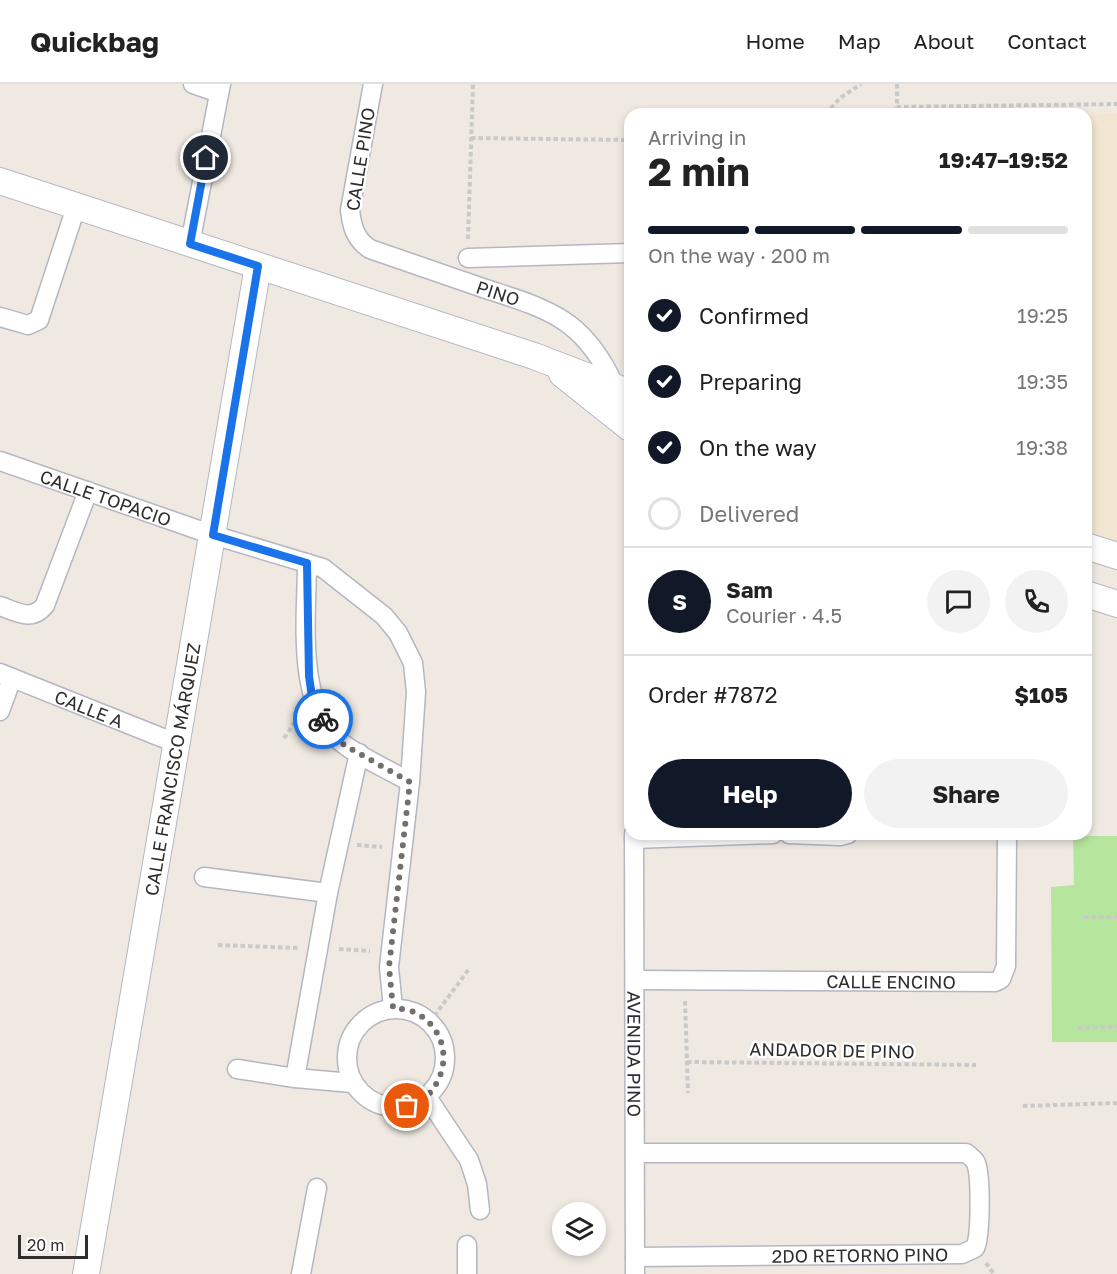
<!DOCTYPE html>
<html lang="en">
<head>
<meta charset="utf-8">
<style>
  body { margin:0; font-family:"Golos Text",sans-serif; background:#f2f2f2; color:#222; height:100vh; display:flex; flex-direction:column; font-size:22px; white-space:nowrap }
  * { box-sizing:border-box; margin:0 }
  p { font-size:20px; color:#767676 }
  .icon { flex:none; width:33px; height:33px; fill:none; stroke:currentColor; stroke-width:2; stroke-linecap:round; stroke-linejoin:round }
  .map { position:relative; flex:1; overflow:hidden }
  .details { position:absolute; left:624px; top:24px; width:468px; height:732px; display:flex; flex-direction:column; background:#fff; border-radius:18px; box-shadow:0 3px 9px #0003 }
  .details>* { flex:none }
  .buttons { position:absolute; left:552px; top:1118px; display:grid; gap:12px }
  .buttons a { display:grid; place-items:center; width:54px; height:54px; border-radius:50%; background:#fff; box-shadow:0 3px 9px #0003; font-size:30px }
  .scale { position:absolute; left:18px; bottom:15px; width:70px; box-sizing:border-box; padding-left:6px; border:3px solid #2e2e2e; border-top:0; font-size:16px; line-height:21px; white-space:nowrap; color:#2e2e2e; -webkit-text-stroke:4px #fff; paint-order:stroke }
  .pin { position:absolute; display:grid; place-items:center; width:51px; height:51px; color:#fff; margin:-26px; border:3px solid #fff; border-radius:50%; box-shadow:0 2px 6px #0007 }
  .courier { position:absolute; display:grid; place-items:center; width:60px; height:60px; margin:-30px; border:4px solid #1a73e8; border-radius:50%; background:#fff; color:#222; box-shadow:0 2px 8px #0007 }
  .summary em { font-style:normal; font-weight:700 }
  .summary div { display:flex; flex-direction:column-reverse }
  .summary { display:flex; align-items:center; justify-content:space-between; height:102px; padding:0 24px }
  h1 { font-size:39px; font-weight:700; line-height:45px }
  .bar { display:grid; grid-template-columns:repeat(4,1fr); gap:9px 6px; align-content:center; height:72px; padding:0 24px }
  .bar i { height:8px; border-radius:4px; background:#e0e0e0 }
  .bar .current { background:#111827 }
  .bar p { grid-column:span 4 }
  .line { display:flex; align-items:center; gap:15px; padding:0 24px; border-top:2px solid #e0e0e0 }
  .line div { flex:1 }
  .round { display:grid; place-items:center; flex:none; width:63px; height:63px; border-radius:32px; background:#f2f2f2 }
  ol { padding:0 24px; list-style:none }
  li { display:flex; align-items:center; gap:18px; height:66px }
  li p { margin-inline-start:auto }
  li .icon { padding:6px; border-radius:50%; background:#111827; color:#fff; stroke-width:4 }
  li:last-child { color:#767676 }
  li i { width:33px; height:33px; border:3px solid #e0e0e0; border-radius:50% }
  .primary-button { display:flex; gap:12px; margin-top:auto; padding:12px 24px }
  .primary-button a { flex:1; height:69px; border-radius:36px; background:#111827; color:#fff; font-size:24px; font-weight:700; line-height:69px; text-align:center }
  .primary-button a+a { background:#f2f2f2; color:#222 }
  header { display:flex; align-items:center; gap:36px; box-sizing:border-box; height:84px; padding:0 30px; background:#fff; border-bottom:2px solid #e0e0e0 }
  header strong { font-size:28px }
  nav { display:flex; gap:33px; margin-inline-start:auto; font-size:21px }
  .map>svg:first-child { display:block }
  .education { fill:#f0e6d1 }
  .green { fill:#b6e59e }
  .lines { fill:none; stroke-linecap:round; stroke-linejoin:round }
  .street-casing { stroke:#b4b7c1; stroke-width:21 }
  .secondary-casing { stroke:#b4b7c1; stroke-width:28 }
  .path { stroke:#c9c9c9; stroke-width:4; stroke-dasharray:4.5 3; stroke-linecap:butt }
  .street { stroke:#fff; stroke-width:18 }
  .secondary { stroke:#fff; stroke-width:26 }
  .done { stroke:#726f6d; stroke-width:6; stroke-dasharray:0 10.8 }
  .route { stroke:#1a73e8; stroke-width:8 }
  .labels { text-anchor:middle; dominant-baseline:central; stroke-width:5; stroke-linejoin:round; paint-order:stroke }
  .street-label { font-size:18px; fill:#2e2e2e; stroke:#fff }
</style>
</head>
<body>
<header>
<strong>Quickbag</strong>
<nav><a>Home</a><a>Map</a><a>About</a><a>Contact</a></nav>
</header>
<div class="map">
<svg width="1117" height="1190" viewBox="0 0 1117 1190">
  <rect width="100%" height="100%" fill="#efe9e1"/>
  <!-- education -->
  <path class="education" d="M 1117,29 L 1117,460 L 1086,449 L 1086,30 L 1059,30 Z"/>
  <!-- green -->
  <path class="green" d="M 1073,752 L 1117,752 L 1117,958 L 1052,958 L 1051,803 L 1074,801 Z"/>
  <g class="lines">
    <!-- street casing -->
    <g class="street-casing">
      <g id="street">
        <path d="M 193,0 L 219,9"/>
        <path id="s1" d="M 373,0 L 350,126 C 352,143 355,155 370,165 C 407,178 445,191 483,204 C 510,213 540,221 564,237 C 599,260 620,307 630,346"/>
        <path d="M 190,160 L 221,0"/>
        <path d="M 468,174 L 630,169"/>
        <path d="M 0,233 L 28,241 L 39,236 L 76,123"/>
        <path id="s2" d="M 0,377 L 213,451 L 323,484 L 384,532 L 398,549 L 413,579 L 416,608 L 410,698 L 389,883 L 393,924"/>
        <path d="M 307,479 C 307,533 294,627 346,662 C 366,676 389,686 410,698"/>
        <path d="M 0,522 C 17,528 32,538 45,521 L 88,407"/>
        <path id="s3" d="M 0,589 L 178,660"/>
        <path d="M 0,627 L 12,594"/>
        <path id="s4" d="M 634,750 L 635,1190"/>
        <path d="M 789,750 L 840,752 L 848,750"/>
        <path d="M 634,755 L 773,750"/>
        <path d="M 204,793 L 328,809"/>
        <path id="s5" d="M 635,896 L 995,898 L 1001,895 L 1006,882 L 1007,750"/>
        <circle cx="396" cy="974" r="49"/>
        <path d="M 237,985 L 295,994 L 352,999"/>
        <path d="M 295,994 L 328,809 L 359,669"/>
        <path d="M 427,1013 L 469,1076 L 477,1100 L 480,1126"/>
        <path id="s6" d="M 635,1173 L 962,1170 L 975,1164 C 981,1152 981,1092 976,1079 C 974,1075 970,1072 966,1069 L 635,1069"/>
        <path d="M 301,1190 L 317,1104"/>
        <path d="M 467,1190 L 467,1161"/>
      </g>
    </g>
    <!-- secondary casing -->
    <g class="secondary-casing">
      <g id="secondary">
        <path d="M 0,97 L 534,272 L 630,309"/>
        <path d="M 562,290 L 630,344"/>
        <path d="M 1086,462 L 1117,472"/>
        <path d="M 1086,510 L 1117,520"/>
        <path id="s7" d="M 86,1190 L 258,182"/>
      </g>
    </g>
    <!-- path -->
    <path class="path" d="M 897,0 L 897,23 L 1117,20
      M 826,30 L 840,14 L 861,0
      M 471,54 L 630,56
      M 468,155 L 473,0
      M 284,654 L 300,631
      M 357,761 L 382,763
      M 1084,833 L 1117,833
      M 218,861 L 298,864
      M 339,865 L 370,867
      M 685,917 L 688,1009
      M 430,938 L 469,885
      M 1078,944 L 1117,943
      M 687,978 L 976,981
      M 1023,1022 L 1117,1019
      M 986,1179 L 994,1190"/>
    <!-- street -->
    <use href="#street" class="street"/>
    <!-- secondary -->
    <use href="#secondary" class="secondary"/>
  </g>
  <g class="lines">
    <!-- done -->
    <path class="done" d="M 323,635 L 344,661 L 410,698 L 389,883 L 393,924 C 400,925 409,925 416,929 C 448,946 452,985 428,1011 C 423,1016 414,1019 407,1022"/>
    <!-- route -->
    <path class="route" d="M 206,74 L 190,160 L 258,182 L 213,451 L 307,479 L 309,592 L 312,613 L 323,635"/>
  </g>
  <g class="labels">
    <!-- street labels -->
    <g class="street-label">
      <text transform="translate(360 75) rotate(-81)">CALLE PINO</text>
      <text stroke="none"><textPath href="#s1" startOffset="309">PINO</textPath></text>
      <text stroke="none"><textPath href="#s2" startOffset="112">CALLE TOPACIO</textPath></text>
      <text stroke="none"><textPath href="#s3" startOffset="96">CALLE A</textPath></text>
      <text stroke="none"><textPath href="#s7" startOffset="512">CALLE FRANCISCO MÁRQUEZ</textPath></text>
      <text stroke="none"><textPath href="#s5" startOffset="256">CALLE ENCINO</textPath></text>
      <text transform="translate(832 966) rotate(1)">ANDADOR DE PINO</text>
      <text stroke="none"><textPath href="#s4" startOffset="220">AVENIDA PINO</textPath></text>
      <text stroke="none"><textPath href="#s6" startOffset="225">2DO RETORNO PINO</textPath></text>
    </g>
  </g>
</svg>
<div class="buttons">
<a><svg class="icon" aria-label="layers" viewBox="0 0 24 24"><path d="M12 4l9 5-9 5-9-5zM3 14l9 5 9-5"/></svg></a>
</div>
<div class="scale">20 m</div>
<div class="pin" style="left:407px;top:1022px;background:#ea580c"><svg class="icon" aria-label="bag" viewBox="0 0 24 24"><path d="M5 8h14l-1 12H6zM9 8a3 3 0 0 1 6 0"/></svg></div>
<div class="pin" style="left:206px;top:74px;background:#1f2937"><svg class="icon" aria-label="home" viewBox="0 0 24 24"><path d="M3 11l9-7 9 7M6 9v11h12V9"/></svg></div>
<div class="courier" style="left:323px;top:635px"><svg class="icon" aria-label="bike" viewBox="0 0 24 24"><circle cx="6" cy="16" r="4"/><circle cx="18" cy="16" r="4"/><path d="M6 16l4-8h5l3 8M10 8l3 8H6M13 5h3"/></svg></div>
<section class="details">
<div class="summary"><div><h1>2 min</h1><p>Arriving in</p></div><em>19:47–19:52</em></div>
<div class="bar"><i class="current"></i><i class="current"></i><i class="current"></i><i></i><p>On the way · 200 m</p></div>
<ol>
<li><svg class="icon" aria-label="check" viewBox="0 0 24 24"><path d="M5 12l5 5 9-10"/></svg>Confirmed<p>19:25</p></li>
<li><svg class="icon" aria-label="check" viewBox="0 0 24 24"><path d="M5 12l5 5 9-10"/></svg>Preparing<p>19:35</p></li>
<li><svg class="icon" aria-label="check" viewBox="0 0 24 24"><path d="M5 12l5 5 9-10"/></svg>On the way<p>19:38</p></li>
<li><i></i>Delivered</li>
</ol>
<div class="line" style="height:108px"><b class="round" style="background:#111827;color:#fff">S</b><div><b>Sam</b><p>Courier · 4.5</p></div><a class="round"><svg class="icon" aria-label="chat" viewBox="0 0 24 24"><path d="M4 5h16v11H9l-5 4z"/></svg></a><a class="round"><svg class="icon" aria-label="phone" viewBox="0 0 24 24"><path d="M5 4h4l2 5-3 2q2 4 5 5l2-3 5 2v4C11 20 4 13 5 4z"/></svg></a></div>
<div class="line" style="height:78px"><div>Order #7872</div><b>$105</b></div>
<div class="primary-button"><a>Help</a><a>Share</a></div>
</section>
</div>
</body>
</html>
